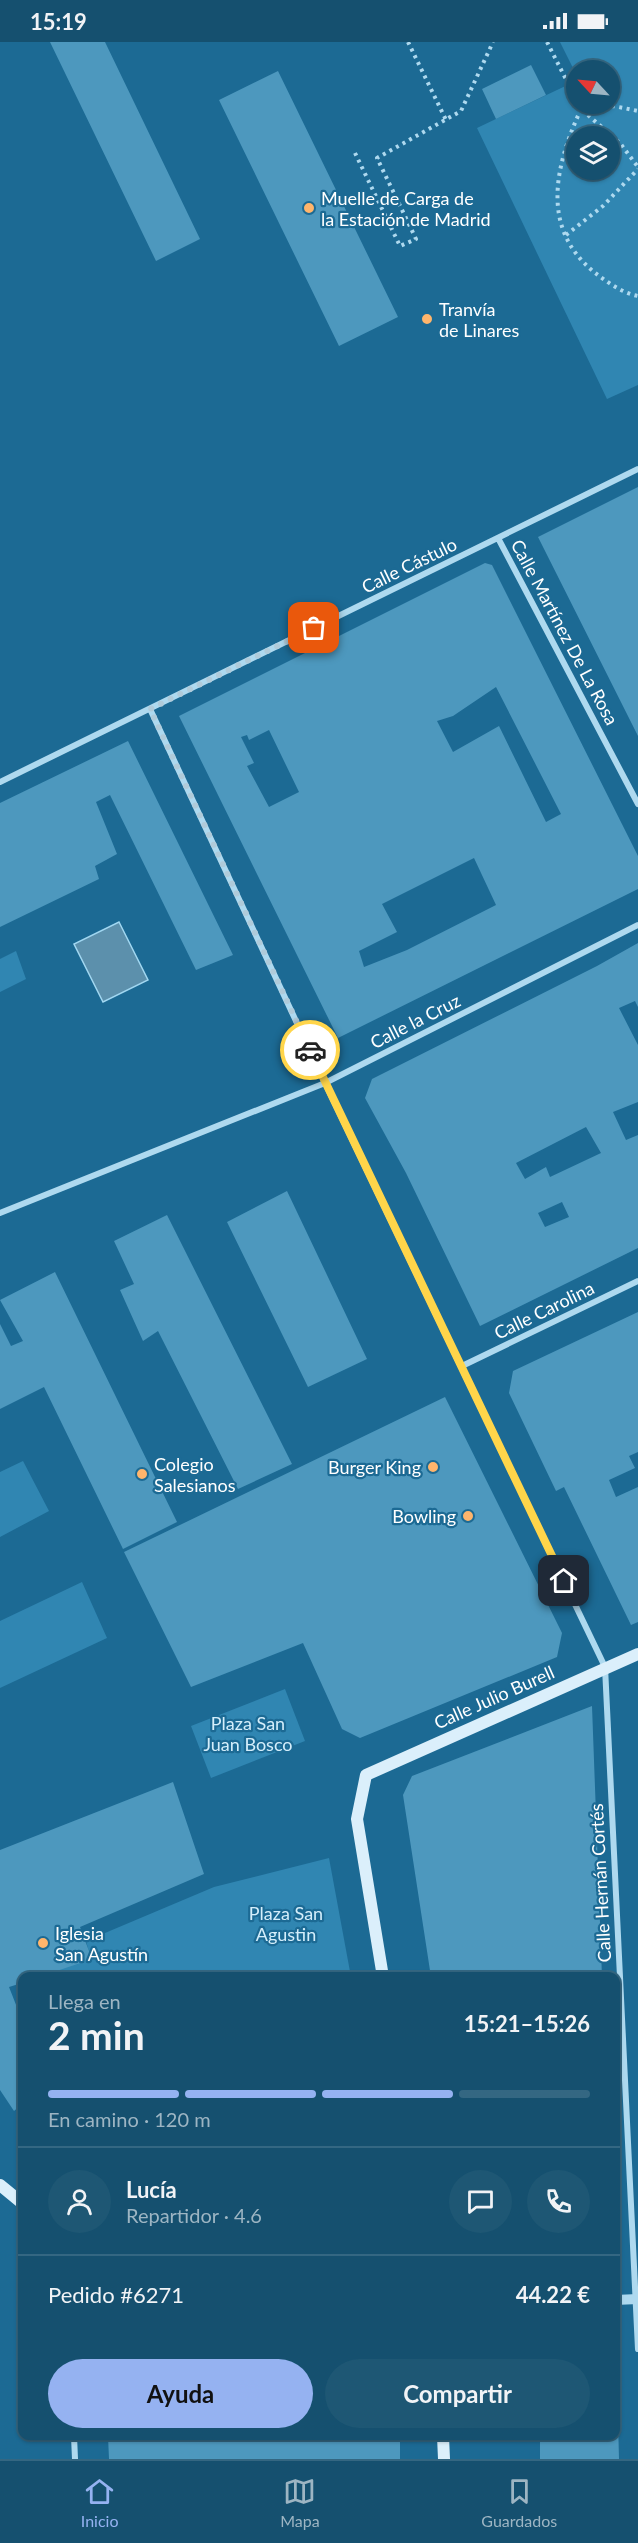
<!DOCTYPE html>
<html lang="es">
<head>
<meta charset="utf-8">
<style>
  body { margin:0; font-family:Lato,sans-serif; background:#1e5774; color:#f1f3f6; height:100vh; display:flex; flex-direction:column; font-size:22px; white-space:nowrap }
  * { box-sizing:border-box; margin:0 }
  p { font-size:20px; color:#9db5c3 }
  .icon { flex:none; width:33px; height:33px; fill:none; stroke:currentColor; stroke-width:2; stroke-linecap:round; stroke-linejoin:round }
  .map { position:relative; flex:1; overflow:hidden }
  .side { position:absolute; left:18px; top:1930px; width:602px; height:468px; display:flex; flex-direction:column; background:#15506f; border-radius:12px; box-shadow:0 2px 4px #0004,0 0 0 2px #346782 }
  .side>* { flex:none }
  .needle { width:39px; rotate:296deg }
  .buttons { position:absolute; left:566px; top:18px; display:grid; gap:12px }
  .buttons a { display:grid; place-items:center; width:54px; height:54px; border-radius:50%; background:#15506f; box-shadow:0 2px 4px #0004,0 0 0 2px #346782; font-size:30px }
  .pin { position:absolute; display:grid; place-items:center; width:51px; height:51px; color:#fff; margin:-26px; border-radius:12px; box-shadow:0 3px 9px #0006 }
  .courier { position:absolute; display:grid; place-items:center; width:60px; height:60px; margin:-30px; border:4px solid #ffd54a; border-radius:50%; background:#fff; color:#222; box-shadow:0 2px 8px #0007 }
  .summary em { font-style:normal; font-weight:700 }
  .summary div { display:flex; flex-direction:column-reverse }
  .summary { display:flex; align-items:center; justify-content:space-between; height:102px; padding:0 30px }
  h1 { font-size:39px; font-weight:700; line-height:45px }
  .bar { display:grid; grid-template-columns:repeat(4,1fr); gap:9px 6px; align-content:center; height:72px; padding:0 30px }
  .bar i { height:8px; border-radius:4px; background:#346782 }
  .bar .current { background:#95b2f1 }
  .bar p { grid-column:span 4 }
  .line { display:flex; align-items:center; gap:15px; padding:0 30px; border-top:2px solid #346782 }
  .line div { flex:1 }
  .round { display:grid; place-items:center; flex:none; width:63px; height:63px; border-radius:32px; background:#1e5774 }
  .cta { display:flex; gap:12px; margin-top:auto; padding:12px 30px }
  .cta a { flex:1; height:69px; border-radius:36px; background:#95b2f1; color:#111; font-size:24px; font-weight:700; line-height:69px; text-align:center }
  .cta a+a { background:#1e5774; color:#f1f3f6 }
  .status { display:flex; justify-content:space-between; align-items:center; height:42px; padding:0 30px; background:#15506f; direction:ltr }
  .status svg { height:16px; fill:currentColor }
  .tab-bar { display:flex; justify-content:space-around; align-items:center; height:84px; border-top:2px solid #346782; background:#15506f; font-size:16px; color:#9db5c3 }
  .tab-bar a { display:grid; justify-items:center; gap:3px }
  .tab-bar .current { color:#95b2f1 }
  .map>svg:first-child { display:block }
  .green { fill:#3086b2; fill-rule:evenodd }
  .water { fill:#5c90ac; stroke:#a1d7f1; stroke-width:1.5 }
  .building { fill:#4d98be; fill-rule:evenodd }
  .lines { fill:none; stroke-linecap:round; stroke-linejoin:round }
  .path { stroke:#aed9ef; stroke-width:4; stroke-dasharray:3 4.5; stroke-linecap:butt }
  .minor { stroke:#aed9ef; stroke-width:6 }
  .tertiary { stroke:#aed9ef; stroke-width:10 }
  .secondary { stroke:#dbeffb; stroke-width:12 }
  .done { stroke:#b0cbda; stroke-width:6; stroke-dasharray:0 10.8 }
  .route { stroke:#ffd54a; stroke-width:8 }
  .poi-dot { fill:#ffb56c; stroke:#1c6a94; stroke-width:2 }
  .labels { text-anchor:middle; dominant-baseline:central; stroke-width:4.5; stroke-linejoin:round; paint-order:stroke }
  .poi-label { font-size:18px; fill:#fff; stroke:#1c6a94; text-anchor:start }
  .street-label { font-size:18px; fill:#fff; stroke:#1c6a94 }
  .park-label { font-size:18px; fill:#d4eefb; stroke:#1c6a94 }
</style>
</head>
<body>
<div class="status"><b>15:19</b><svg viewBox="0 0 49 12"><path d="M0 12V9h3v3zM5 12V6h3v6zM10 12V3h3v9zM15 12V0h3v12zM26 1h20v11H26zM47 4h2v5h-2z"/></svg></div>
<div class="map">
<svg width="638" height="2417" viewBox="0 0 638 2417">
  <rect width="100%" height="100%" fill="#1c6a94"/>
  <!-- green -->
  <path class="green" d="M 560,0 L 638,0 L 638,343 L 607,357 L 477,86 L 576,39 L 576,62 L 609,62 L 609,28 L 576,28 L 576,32 ZM 576,94 L 609,94 L 609,128 L 576,128 Z
    M 16,909 L 26,937 L 0,950 L 0,917 Z
    M 23,1419 L 49,1469 L 0,1495 L 0,1430 Z
    M 82,1540 L 107,1596 L 0,1646 L 0,1579 Z
    M 285,1647 L 305,1699 L 211,1736 L 191,1684 Z
    M 329,1816 L 351,1935 L 57,1935 L 56,1927 L 91,1917 L 86,1899 L 214,1845 Z"/>
  <!-- water -->
  <path class="water" d="M 119,880 L 148,938 L 103,960 L 74,902 Z"/>
  <!-- building -->
  <path class="building" d="M 50,0 L 105,0 L 200,197 L 156,219 Z
    M 531,23 L 546,53 L 496,77 L 482,47 Z
    M 278,29 L 398,275 L 339,304 L 219,58 Z
    M 638,445 L 638,694 L 538,495 Z
    M 485,521 L 492,523 L 638,814 L 638,847 L 338,996 L 179,674 ZM 496,645 L 561,772 L 546,780 L 499,684 L 453,710 L 437,679 L 453,674 ZM 269,688 L 299,750 L 269,765 L 247,724 L 254,721 L 241,695 L 247,693 L 249,698 ZM 474,816 L 496,863 L 407,908 L 364,925 L 359,909 L 397,890 L 382,862 Z
    M 128,699 L 233,913 L 196,928 L 110,753 L 96,760 L 117,812 L 95,824 L 99,837 L 0,885 L 0,761 Z
    M 638,901 L 638,965 L 635,959 L 619,966 L 638,1003 L 638,1060 L 613,1070 L 626,1098 L 638,1093 L 638,1206 L 480,1284 L 406,1131 L 365,1056 L 372,1037 L 597,924 ZM 586,1085 L 601,1111 L 550,1135 L 546,1125 L 525,1137 L 516,1121 ZM 562,1160 L 569,1175 L 545,1185 L 538,1171 Z
    M 287,1149 L 367,1317 L 308,1345 L 227,1180 Z
    M 167,1173 L 292,1422 L 238,1447 L 158,1289 L 143,1299 L 120,1248 L 134,1242 L 114,1199 Z
    M 55,1230 L 177,1480 L 123,1507 L 44,1345 L 0,1367 L 0,1282 L 11,1304 L 23,1299 L 0,1258 Z
    M 638,1270 L 638,1410 L 629,1414 L 635,1426 L 609,1438 L 616,1455 L 638,1445 L 638,1580 L 631,1583 L 564,1445 L 556,1449 L 509,1351 L 513,1329 Z
    M 445,1355 L 562,1591 L 557,1615 L 360,1696 L 342,1687 L 303,1601 L 191,1645 L 124,1510 Z
    M 592,1664 L 602,1935 L 431,1935 L 403,1753 L 412,1734 Z
    M 173,1740 L 204,1832 L 80,1885 L 92,1917 L 39,1935 L 22,1935 L 22,1941 L 9,1945 L 22,1978 L 22,2062 L 14,2069 L 0,2048 L 0,1808 Z
    M 615,2340 L 617,2340 L 619,2417 L 540,2417 L 540,2394 L 615,2394 Z
    M 108,2394 L 400,2394 L 400,2417 L 109,2417 Z"/>
  <g class="lines">
    <!-- path -->
    <path class="path" d="M 408,0 L 446,78
      M 547,0 L 576,57
      M 578,62 L 581,67 L 620,101 L 638,125
      M 581,67 C 556,122 539,185 594,230 C 607,240 622,251 638,254
      M 582,67 L 614,64 L 638,69
      M 355,111 L 400,204 L 416,197 L 377,116 L 461,69 L 493,0
      M 566,193 L 603,164 L 638,127"/>
    <!-- minor -->
    <path class="minor" d="M 498,496 L 638,762
      M 150,667 L 325,1041 L 605,1625 L 638,2307
      M 0,740 L 638,427
      M 0,1171 L 325,1041 L 638,883
      M 462,1324 L 638,1239
      M 74,2394 L 75,2417"/>
    <!-- tertiary -->
    <path class="tertiary" d="M 615,2258 L 638,2257"/>
    <!-- secondary -->
    <path class="secondary" d="M 383,1935 L 357,1777 L 366,1733 L 638,1612
      M 0,2143 L 22,2161
      M 443,2394 L 444,2417"/>
  </g>
  <g class="lines">
    <!-- done -->
    <path class="done" d="M 310,1008 L 150,667 L 314,586"/>
    <!-- route -->
    <path class="route" d="M 310,1008 L 564,1539"/>
  </g>
  <!-- markers -->
  <g class="poi-dot">
    <circle cx="309" cy="166" r="6"/>
    <circle cx="427" cy="277" r="6"/>
    <circle cx="433" cy="1425" r="6"/>
    <circle cx="142" cy="1432" r="6"/>
    <circle cx="468" cy="1474" r="6"/>
    <circle cx="43" cy="1901" r="6"/>
  </g>
  <g class="labels">
    <!-- poi labels -->
    <g class="poi-label">
      <text x="321" y="156">Muelle de Carga de<tspan x="321" dy="21">la Estación de Madrid</tspan></text>
      <text x="439" y="267">Tranvía<tspan x="439" dy="21">de Linares</tspan></text>
      <text x="154" y="1422">Colegio<tspan x="154" dy="21">Salesianos</tspan></text>
      <text x="421" y="1425" text-anchor="end">Burger King</text>
      <text x="456" y="1474" text-anchor="end">Bowling</text>
      <text x="55" y="1891">Iglesia<tspan x="55" dy="21">San Agustín</tspan></text>
    </g>
    <!-- street labels -->
    <g class="street-label">
      <text transform="translate(409 523) rotate(-26)">Calle Cástulo</text>
      <text transform="translate(565 590) rotate(62)">Calle Martínez De La Rosa</text>
      <text transform="translate(415 979) rotate(-27)">Calle la Cruz</text>
      <text transform="translate(544 1268) rotate(-26)">Calle Carolina</text>
      <text transform="translate(494 1655) rotate(-24)">Calle Julio Burell</text>
      <text transform="translate(600 1841) rotate(-93)">Calle Hernán Cortés</text>
    </g>
    <!-- park labels -->
    <g class="park-label">
      <text x="248" y="1681">Plaza San<tspan x="248" dy="21">Juan Bosco</tspan></text>
      <text x="286" y="1871">Plaza San<tspan x="286" dy="21">Agustin</tspan></text>
    </g>
  </g>
</svg>
<div class="buttons">
<a><svg class="needle" viewBox="-14 -14 28 28"><path d="M0-13l5 13h-10z" fill="#e53935"/><path d="M0 13l5-13h-10z" fill="#9db5c3"/></svg></a>
<a><svg class="icon" aria-label="layers" viewBox="0 0 24 24"><path d="M12 4l9 5-9 5-9-5zM3 14l9 5 9-5"/></svg></a>
</div>
<div class="pin" style="left:314px;top:586px;background:#ea580c"><svg class="icon" aria-label="bag" viewBox="0 0 24 24"><path d="M5 8h14l-1 12H6zM9 8a3 3 0 0 1 6 0"/></svg></div>
<div class="pin" style="left:564px;top:1539px;background:#1f2937"><svg class="icon" aria-label="home" viewBox="0 0 24 24"><path d="M3 11l9-7 9 7M6 9v11h12V9"/></svg></div>
<div class="courier" style="left:310px;top:1008px"><svg class="icon" aria-label="car" viewBox="0 0 24 24"><path d="M5 17H2v-5l4-1 3-4h7l3 4 3 1v5h-3M9 17h6M6 11h13"/><circle cx="7" cy="17" r="2"/><circle cx="17" cy="17" r="2"/></svg></div>
<section class="side">
<div class="summary"><div><h1>2 min</h1><p>Llega en</p></div><em>15:21–15:26</em></div>
<div class="bar"><i class="current"></i><i class="current"></i><i class="current"></i><i></i><p>En camino · 120 m</p></div>
<div class="line" style="height:108px"><a class="round"><svg class="icon" aria-label="person" viewBox="0 0 24 24"><circle cx="12" cy="8" r="4"/><path d="M4 21q1-7 8-7t8 7"/></svg></a><div><b>Lucía</b><p>Repartidor · 4.6</p></div><a class="round"><svg class="icon" aria-label="chat" viewBox="0 0 24 24"><path d="M4 5h16v11H9l-5 4z"/></svg></a><a class="round"><svg class="icon" aria-label="phone" viewBox="0 0 24 24"><path d="M5 4h4l2 5-3 2q2 4 5 5l2-3 5 2v4C11 20 4 13 5 4z"/></svg></a></div>
<div class="line" style="height:78px"><div>Pedido #6271</div><b>44.22 €</b></div>
<div class="cta"><a>Ayuda</a><a>Compartir</a></div>
</section>
</div>
<nav class="tab-bar">
<a class="current"><svg class="icon" aria-label="home" viewBox="0 0 24 24"><path d="M3 11l9-7 9 7M6 9v11h12V9"/></svg>Inicio</a>
<a><svg class="icon" aria-label="map" viewBox="0 0 24 24"><path d="M3 6l6-2 6 2 6-2v14l-6 2-6-2-6 2zM9 4v14M15 6v14"/></svg>Mapa</a>
<a><svg class="icon" aria-label="saved" viewBox="0 0 24 24"><path d="M7 4h10v16l-5-4-5 4z"/></svg>Guardados</a>
</nav>
</body>
</html>
